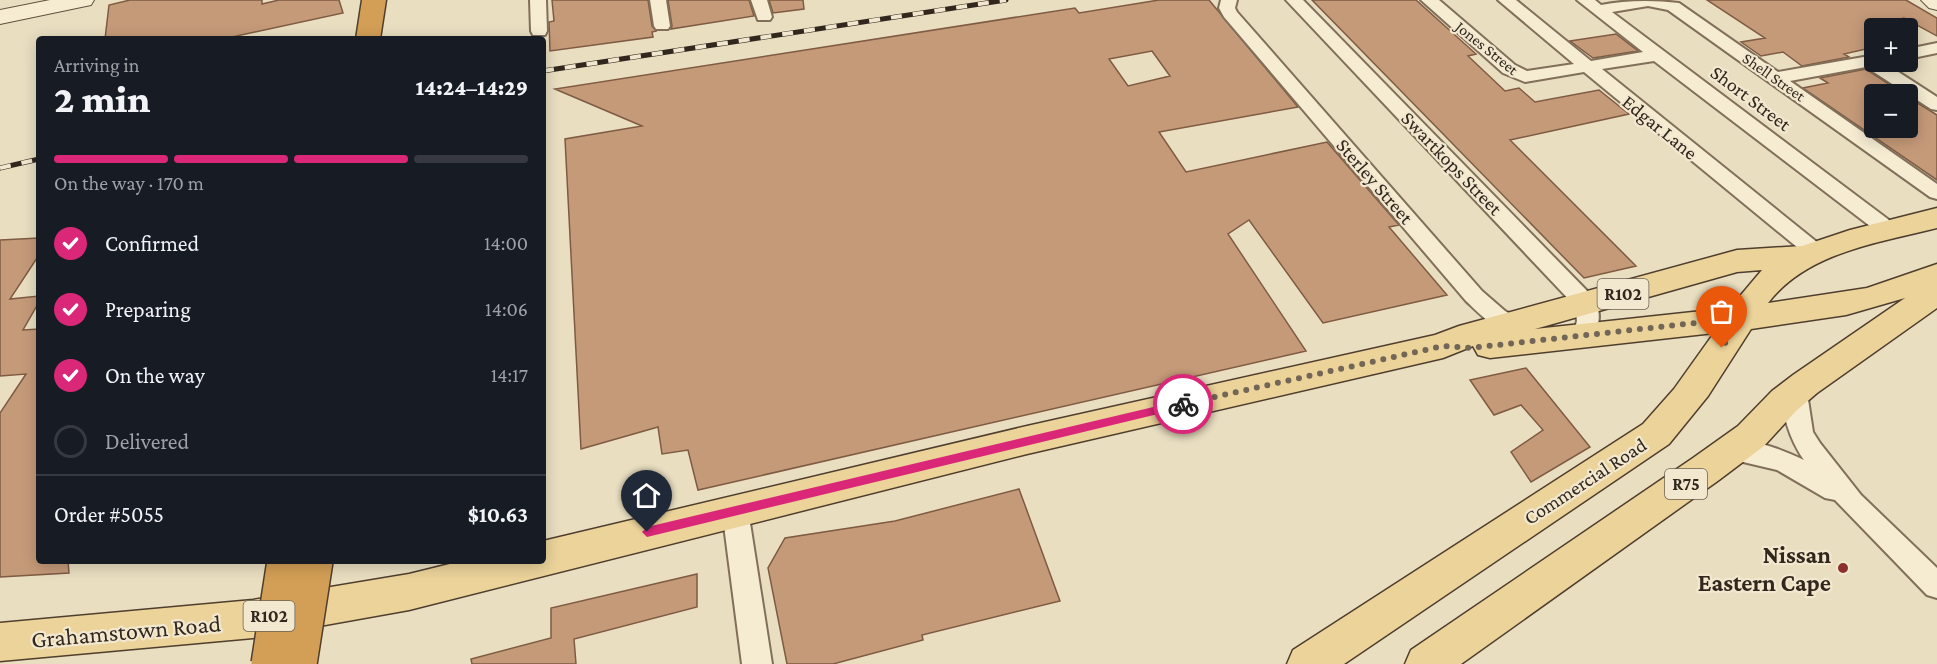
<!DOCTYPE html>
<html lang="en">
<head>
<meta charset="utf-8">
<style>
  body { margin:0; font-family:"Crimson Pro",serif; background:#20242c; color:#f1f3f6; height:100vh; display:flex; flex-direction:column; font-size:22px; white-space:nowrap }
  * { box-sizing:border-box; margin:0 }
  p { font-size:20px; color:#9ea1a6 }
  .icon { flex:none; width:33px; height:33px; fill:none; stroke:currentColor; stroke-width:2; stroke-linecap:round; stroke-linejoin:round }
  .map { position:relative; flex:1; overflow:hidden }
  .details { position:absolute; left:36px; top:36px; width:510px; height:528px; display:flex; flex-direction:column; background:#171b24; border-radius:6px; box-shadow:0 3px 15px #0003 }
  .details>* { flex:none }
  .tools { position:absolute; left:1864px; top:18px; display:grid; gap:12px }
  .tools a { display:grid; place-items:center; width:54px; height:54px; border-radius:6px; background:#171b24; box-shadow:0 3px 15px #0003; font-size:30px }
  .pin { position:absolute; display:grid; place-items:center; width:51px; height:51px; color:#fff; margin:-62px -26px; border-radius:50% 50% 50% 0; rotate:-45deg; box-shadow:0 0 6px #0007 }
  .pin .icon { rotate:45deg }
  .courier { position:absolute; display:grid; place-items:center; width:60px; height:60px; margin:-30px; border:4px solid #db2777; border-radius:50%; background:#fff; color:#222; box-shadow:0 2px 8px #0007 }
  .overview em { font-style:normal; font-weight:800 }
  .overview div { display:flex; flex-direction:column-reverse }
  .overview { display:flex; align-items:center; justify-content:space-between; height:102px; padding:0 18px }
  h1 { font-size:39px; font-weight:800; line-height:45px }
  .bar { display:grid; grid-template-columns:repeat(4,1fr); gap:9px 6px; align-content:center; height:72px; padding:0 18px }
  .bar i { height:8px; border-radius:4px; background:#363941 }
  .bar .on { background:#db2777 }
  .bar p { grid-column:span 4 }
  .line { display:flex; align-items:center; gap:15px; padding:0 18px; border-top:2px solid #363941 }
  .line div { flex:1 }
  ol { padding:0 18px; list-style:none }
  li { display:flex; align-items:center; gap:18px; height:66px }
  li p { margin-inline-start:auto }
  li .icon { padding:6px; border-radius:50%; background:#db2777; color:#fff; stroke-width:4 }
  li:last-child { color:#9ea1a6 }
  li i { width:33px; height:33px; border:3px solid #363941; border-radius:50% }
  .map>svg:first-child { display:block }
  .building { fill:#c59a79; stroke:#7e5b42; stroke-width:1.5; fill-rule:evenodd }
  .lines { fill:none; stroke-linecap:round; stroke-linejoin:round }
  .street-casing { stroke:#816f5a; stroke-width:4 }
  .secondary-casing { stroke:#63513d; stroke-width:2 }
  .primary-casing { stroke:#4f3e2e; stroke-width:3 }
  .highway-casing { stroke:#4f3e2e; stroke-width:3 }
  .street { fill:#f5ecd2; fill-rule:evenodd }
  .secondary { fill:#f5ecd2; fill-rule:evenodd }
  .primary { fill:#ebd39a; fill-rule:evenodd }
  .highway { fill:#d39f56; fill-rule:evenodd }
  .rail-casing { stroke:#32271d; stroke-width:5 }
  .rail { stroke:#f2e8cf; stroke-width:4; stroke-dasharray:11; stroke-linecap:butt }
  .highway-bridge-casing { stroke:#4f3e2e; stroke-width:40; stroke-linecap:butt }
  .highway-bridge { stroke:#d39f56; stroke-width:37 }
  .route { fill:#db2777 }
  .done { stroke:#726756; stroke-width:6; stroke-dasharray:0 10.8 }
  .poi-dot { fill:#8b302f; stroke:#f2e8cf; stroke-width:2 }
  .labels { text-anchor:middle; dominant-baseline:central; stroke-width:4.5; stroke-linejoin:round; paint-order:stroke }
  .far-street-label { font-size:16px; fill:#32271d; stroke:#f2e8cf }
  .shield { fill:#f2e8cf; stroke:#6c6152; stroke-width:1.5 }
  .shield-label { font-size:18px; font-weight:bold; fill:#32271d }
  .street-label { font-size:20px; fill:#32271d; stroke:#f2e8cf }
  .near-poi-label { font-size:24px; font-weight:bold; fill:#32271d; stroke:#f2e8cf; text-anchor:end }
  .near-street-label { font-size:24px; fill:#32271d; stroke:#f2e8cf }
</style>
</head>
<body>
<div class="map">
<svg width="1937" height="664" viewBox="0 0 1937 664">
  <rect width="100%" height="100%" fill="#e9dec0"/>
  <!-- building -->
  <path class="building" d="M 130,0 L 262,0 L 262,4 L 279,0 L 339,0 L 343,13 L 223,39 L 105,39 L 109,5 Z
    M 552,0 L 648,0 L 652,26 L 656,31 L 652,32 L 653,37 L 550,51 L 549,22 L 554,21 Z
    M 668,0 L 749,0 L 754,16 L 671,29 L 672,26 Z
    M 769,0 L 803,0 L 804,9 L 773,13 Z
    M 1159,0 L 1209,0 L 1298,107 L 1159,132 L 1186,172 L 1327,142 L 1399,225 L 1389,227 L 1447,295 L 1323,323 L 1249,220 L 1228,234 L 1306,351 L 698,490 L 688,450 L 662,454 L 658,427 L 581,449 L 565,139 L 642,126 L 555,89 L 1075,8 L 1079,13 ZM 1152,51 L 1170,76 L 1128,86 L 1109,59 Z
    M 1312,0 L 1416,0 L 1476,54 L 1468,56 L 1505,91 L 1519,88 L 1535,102 L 1599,90 L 1629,114 L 1510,140 L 1636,266 L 1584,278 Z
    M 1707,0 L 1906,0 L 1937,18 L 1937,36 L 1904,18 L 1875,25 L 1875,47 L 1844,54 L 1849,57 L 1802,66 L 1783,52 L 1761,56 L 1741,42 L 1765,38 Z
    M 1616,34 L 1638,51 L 1593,58 L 1570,41 Z
    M 1866,69 L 1904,94 L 1875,94 L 1875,128 L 1908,128 L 1908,97 L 1937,115 L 1937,180 L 1803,88 L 1828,83 L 1820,78 Z
    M 39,238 L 39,255 L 10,299 L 39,296 L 39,302 L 23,330 L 39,329 L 39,561 L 68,561 L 69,573 L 0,577 L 0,413 L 26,374 L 0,376 L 0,240 Z
    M 1526,368 L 1590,447 L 1531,482 L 1511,452 L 1543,430 L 1521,405 L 1494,415 L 1470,380 Z
    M 1019,489 L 1060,601 L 922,635 L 923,640 L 833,664 L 787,664 L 768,568 L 785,538 L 895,521 Z
    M 697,574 L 697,607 L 574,639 L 576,664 L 472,664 L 471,659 L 551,638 L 551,608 Z"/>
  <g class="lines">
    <!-- street casing -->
    <g class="street-casing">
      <path id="street" d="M 530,0 L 546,0 L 547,31 L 545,35 L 533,35 L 531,31 Z
        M 650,0 L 666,0 L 670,26 L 668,29 L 656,29 L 654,26 Z
        M 751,0 L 767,0 L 772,17 L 770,20 L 758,20 Z
        M 1221,0 L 1237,0 L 1235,8 L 1237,12 L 1482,291 L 1505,311 L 1531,325 L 1534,331 L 1531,337 C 1508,344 1482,316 1466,301 L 1224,17 L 1219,8 Z
        M 1286,0 L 1303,0 L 1594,298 C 1602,312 1599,328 1592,341 L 1584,343 L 1576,341 L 1573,335 L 1577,321 L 1575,306 Z
        M 1421,0 L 1439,0 L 1515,65 L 1527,71 L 1574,64 L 1498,0 L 1516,0 L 1591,61 L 1643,52 L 1577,0 L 1595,0 L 1601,5 C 1626,0 1654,0 1679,3 L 1778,72 L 1875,55 L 1875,62 L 1883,62 L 1937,97 L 1937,110 L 1931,109 L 1866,67 L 1790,81 L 1937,184 L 1937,199 L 1930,197 L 1668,10 L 1648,6 L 1612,12 L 1897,226 L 1900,231 L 1897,236 L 1890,238 L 1883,236 L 1654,61 L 1602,69 L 1823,247 L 1826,252 L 1823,257 L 1816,259 L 1809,257 L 1584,72 L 1525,82 L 1503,73 Z
        M 1937,43 L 1937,53 L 1908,59 L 1908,49 Z
        M 1795,384 L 1803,387 L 1807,393 L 1813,432 L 1820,443 L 1861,495 L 1937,568 L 1937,598 L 1927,595 L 1835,500 L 1825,498 L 1777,470 L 1722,457 L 1719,450 L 1722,443 C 1747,435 1781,449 1804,460 C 1792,443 1776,406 1787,387 Z
        M 735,499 L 744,502 L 748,510 L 772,664 L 742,664 L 722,510 L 726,502 Z"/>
    </g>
    <!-- secondary casing -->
    <g class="secondary-casing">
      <path id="secondary" d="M 50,0 L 94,0 L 91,5 L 0,24 L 0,10 Z
        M 1921,0 L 1937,0 L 1937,10 L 1929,8 Z"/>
    </g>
    <!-- primary casing -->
    <g class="primary-casing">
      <path id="primary" d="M 1937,208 L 1937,228 C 1878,243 1807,252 1768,303 L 1867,288 L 1937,264 L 1937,308 L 1817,393 L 1796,411 L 1764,446 L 1719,480 L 1461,664 L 1405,664 L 1411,650 L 1693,458 L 1738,426 L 1772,391 L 1793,375 L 1905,298 L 1846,315 L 1751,329 L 1708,396 L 1669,444 L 1344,664 L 1287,664 L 1293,650 L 1643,424 L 1674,389 L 1714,333 L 1490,358 L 1478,355 L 1473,346 L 1443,358 L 1027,454 L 409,610 L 253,638 L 0,661 L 0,623 L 253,600 L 409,574 L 462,561 L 543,561 L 543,541 L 1027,426 L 1435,335 L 1459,326 L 1737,250 L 1802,246 L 1850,230 ZM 1762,270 L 1730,308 L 1535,329 L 1737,272 Z"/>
    </g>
    <!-- highway casing -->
    <g class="highway-casing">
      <path id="highway" d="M 362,0 L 386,0 L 380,39 L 356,39 Z"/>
    </g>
    <!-- street -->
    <use href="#street" class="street"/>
    <!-- secondary -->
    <use href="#secondary" class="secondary"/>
    <!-- primary -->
    <use href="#primary" class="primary"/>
    <!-- highway -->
    <use href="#highway" class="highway"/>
    <!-- rail casing -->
    <g class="rail-casing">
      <path id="rail" d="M 543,71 L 1006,0
        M 0,168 L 39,159"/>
    </g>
    <!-- rail -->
    <use href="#rail" class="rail"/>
    <!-- highway-bridge casing -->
    <g class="highway-bridge-casing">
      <path id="highway-bridge" d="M 270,664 L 286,561
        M 298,664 L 314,561"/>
    </g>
    <!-- highway-bridge -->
    <use href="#highway-bridge" class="highway-bridge"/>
  </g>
  <!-- route -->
  <path class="route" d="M 1183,400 L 1188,404 L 1183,408 L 647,537 L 642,532 L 647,527 Z"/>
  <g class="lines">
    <!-- done -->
    <path class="done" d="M 1183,404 L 1443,346 L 1470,348 L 1740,318 L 1722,348"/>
  </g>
  <!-- markers -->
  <circle class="poi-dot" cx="1843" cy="568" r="6"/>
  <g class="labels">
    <!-- far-street labels -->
    <g class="far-street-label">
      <text transform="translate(1487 48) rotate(39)">Jones Street</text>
      <text transform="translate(1774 77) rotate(35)">Shell Street</text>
    </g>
    <!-- shield labels -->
    <g class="shield">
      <rect x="1597.5" y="279" width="51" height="30" rx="4.5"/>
      <rect x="1665" y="469" width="42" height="30" rx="4.5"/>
      <rect x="243.5" y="601" width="51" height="30" rx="4.5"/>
    </g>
    <g class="shield-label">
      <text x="1623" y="294">R102</text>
      <text x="1686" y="484">R75</text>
      <text x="269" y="616">R102</text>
    </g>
    <!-- street labels -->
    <g class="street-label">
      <text transform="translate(1751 98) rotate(37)">Short Street</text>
      <text transform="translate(1660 127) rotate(39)">Edgar Lane</text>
      <text transform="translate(1452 163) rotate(46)">Swartkops Street</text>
      <text transform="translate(1375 181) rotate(49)">Sterley Street</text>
      <text transform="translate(1585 481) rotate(-33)">Commercial Road</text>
    </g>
    <!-- near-poi labels -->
    <g class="near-poi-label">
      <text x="1831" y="554">Nissan<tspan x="1831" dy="28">Eastern Cape</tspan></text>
    </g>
    <!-- near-street labels -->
    <g class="near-street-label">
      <text transform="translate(126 631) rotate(-5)">Grahamstown Road</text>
    </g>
  </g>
</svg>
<div class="tools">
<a>+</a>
<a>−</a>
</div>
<div class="pin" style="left:1722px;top:348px;background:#ea580c"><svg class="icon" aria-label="bag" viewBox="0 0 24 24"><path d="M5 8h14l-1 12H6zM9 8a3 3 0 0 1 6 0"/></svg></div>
<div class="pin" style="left:647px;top:532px;background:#1f2937"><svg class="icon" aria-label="home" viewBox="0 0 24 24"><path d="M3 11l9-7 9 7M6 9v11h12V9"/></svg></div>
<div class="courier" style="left:1183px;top:404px"><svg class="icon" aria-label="bike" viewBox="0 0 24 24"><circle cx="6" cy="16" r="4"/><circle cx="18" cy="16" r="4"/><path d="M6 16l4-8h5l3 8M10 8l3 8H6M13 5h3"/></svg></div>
<section class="details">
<div class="overview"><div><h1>2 min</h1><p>Arriving in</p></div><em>14:24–14:29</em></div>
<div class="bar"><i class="on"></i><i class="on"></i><i class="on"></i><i></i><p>On the way · 170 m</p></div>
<ol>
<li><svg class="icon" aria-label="check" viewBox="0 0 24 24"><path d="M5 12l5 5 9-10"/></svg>Confirmed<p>14:00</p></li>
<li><svg class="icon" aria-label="check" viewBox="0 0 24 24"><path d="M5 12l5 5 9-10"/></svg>Preparing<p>14:06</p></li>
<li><svg class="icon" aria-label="check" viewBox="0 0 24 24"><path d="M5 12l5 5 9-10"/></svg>On the way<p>14:17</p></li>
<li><i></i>Delivered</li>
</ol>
<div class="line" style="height:78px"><div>Order #5055</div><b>$10.63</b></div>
</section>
</div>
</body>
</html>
